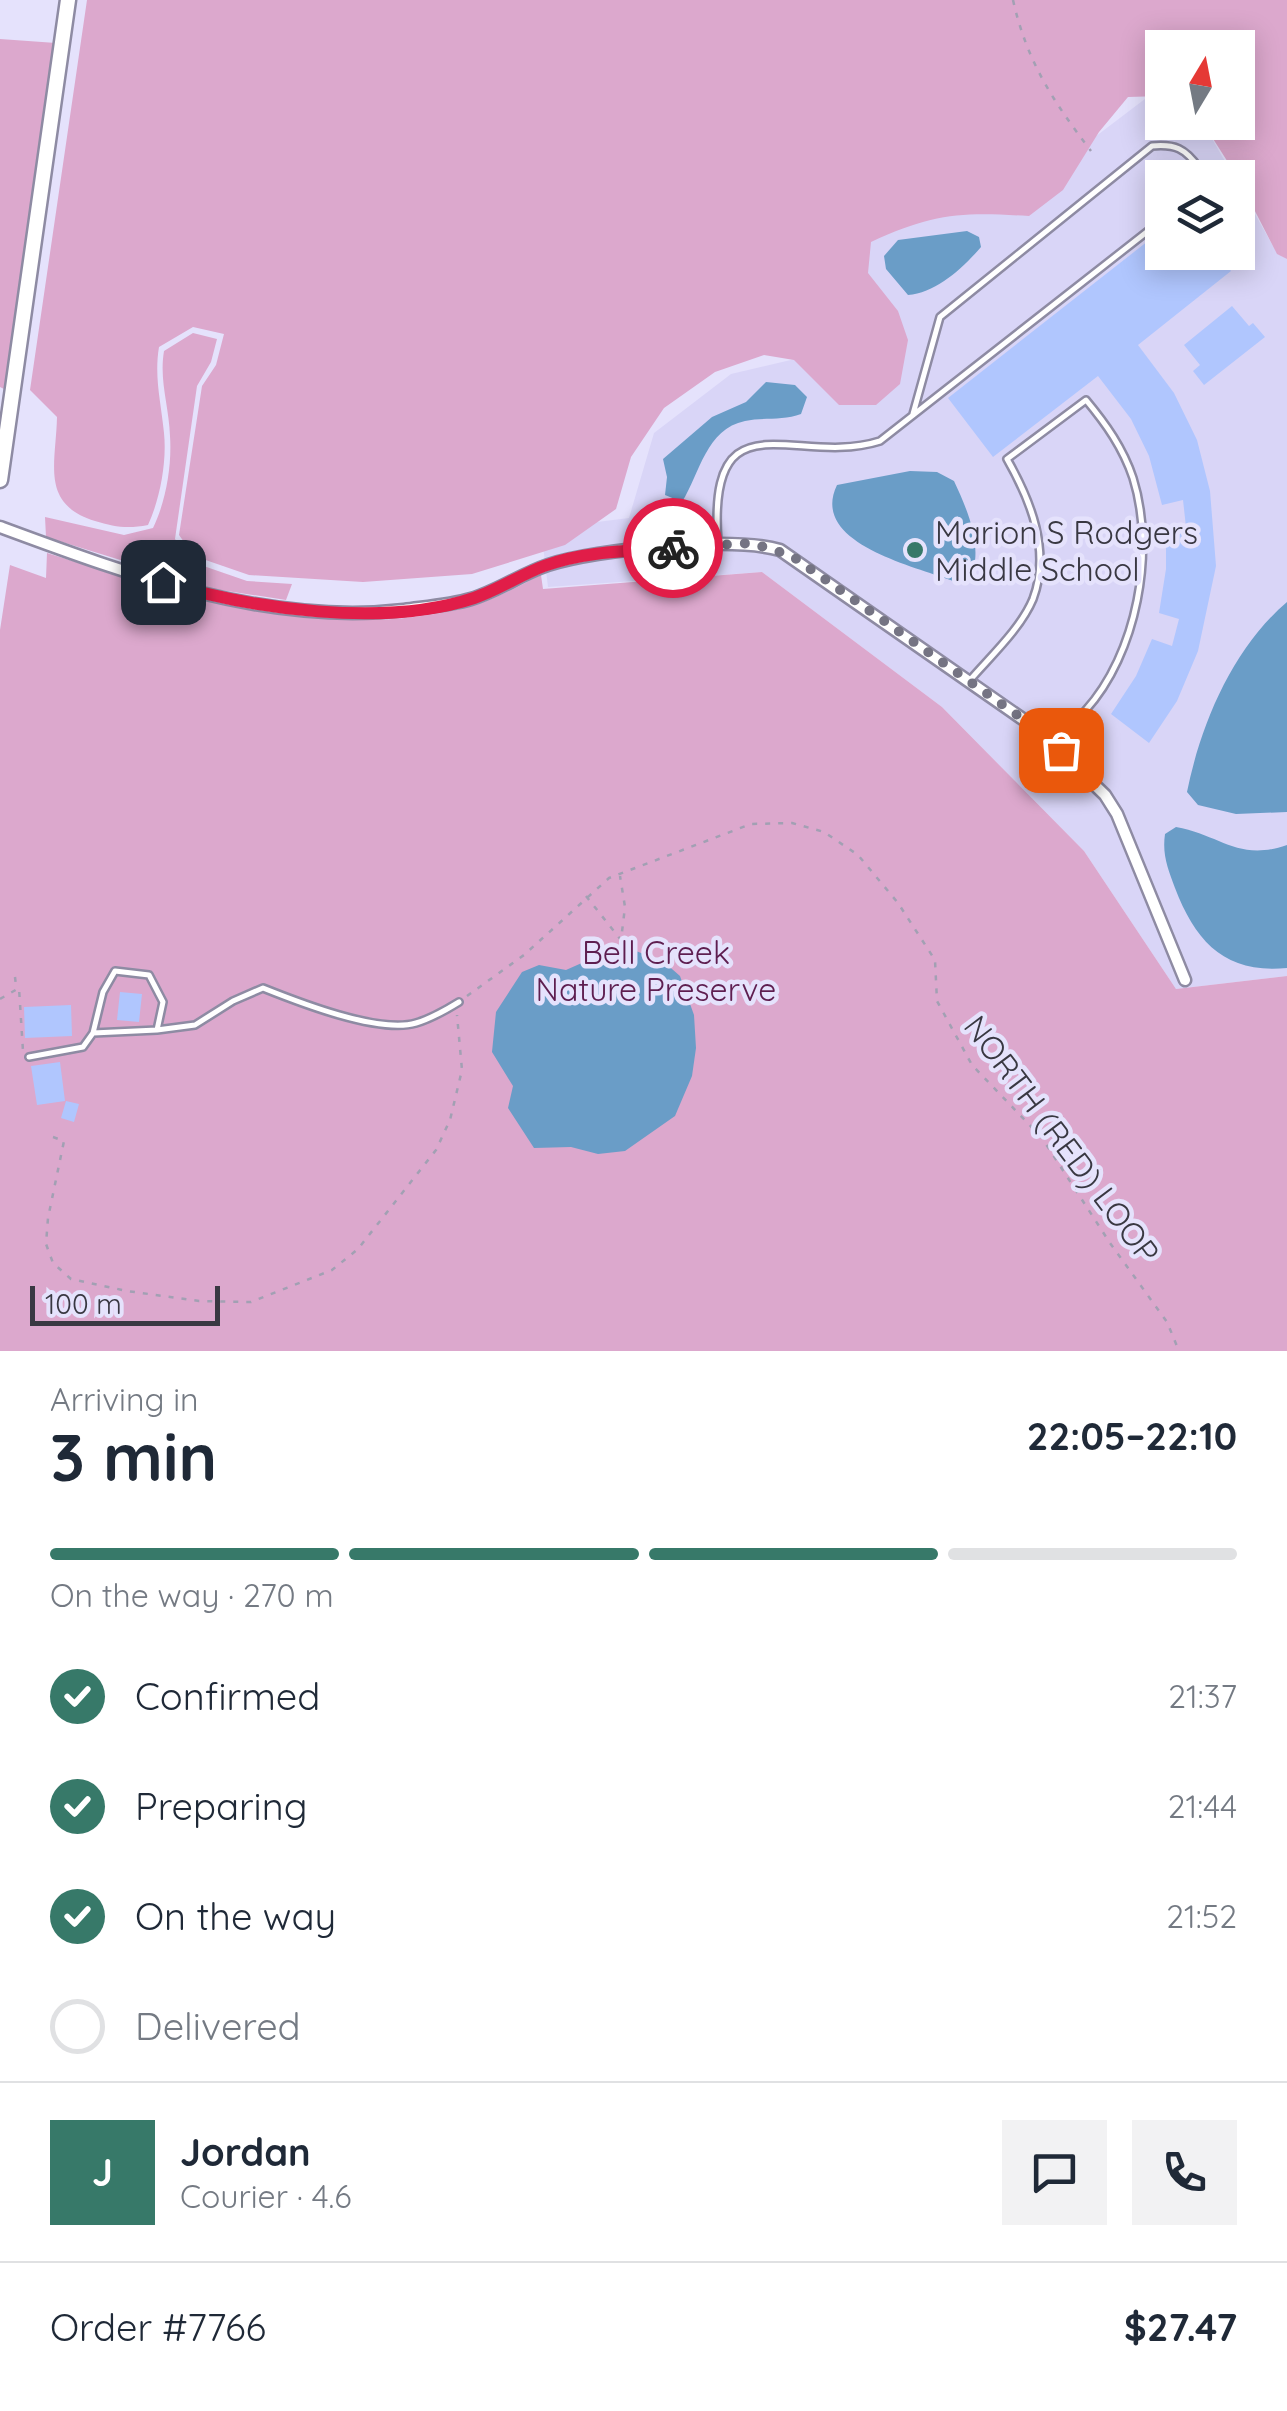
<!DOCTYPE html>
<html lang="en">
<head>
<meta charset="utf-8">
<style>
  body { margin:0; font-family:Quicksand,sans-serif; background:#f2f2f3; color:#1f2937; height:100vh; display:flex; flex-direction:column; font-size:38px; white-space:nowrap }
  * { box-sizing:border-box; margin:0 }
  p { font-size:32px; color:#747a83 }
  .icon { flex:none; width:55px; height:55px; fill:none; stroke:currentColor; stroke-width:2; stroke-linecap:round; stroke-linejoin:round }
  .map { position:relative; height:1351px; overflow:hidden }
  .sheet { display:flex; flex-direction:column; background:#fff; flex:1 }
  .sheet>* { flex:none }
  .needle { width:65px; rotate:10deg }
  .buttons { position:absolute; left:1145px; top:30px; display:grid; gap:20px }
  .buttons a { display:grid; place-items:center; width:110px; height:110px; border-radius:0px; background:#fff; box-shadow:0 5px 25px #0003; font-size:50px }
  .scale { position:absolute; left:30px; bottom:25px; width:190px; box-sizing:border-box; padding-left:10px; border:5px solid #393842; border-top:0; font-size:28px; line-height:35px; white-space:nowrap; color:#393842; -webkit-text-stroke:8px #e5e2fc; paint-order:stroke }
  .pin { position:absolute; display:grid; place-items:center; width:85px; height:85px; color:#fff; margin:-42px; border-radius:20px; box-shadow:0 5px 15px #0006 }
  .courier { position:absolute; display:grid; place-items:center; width:100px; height:100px; margin:-50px; border:8px solid #e11d48; border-radius:50%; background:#fff; color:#222; box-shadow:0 2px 12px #0007 }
  .head em { font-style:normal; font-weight:700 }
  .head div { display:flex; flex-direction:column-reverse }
  .head { display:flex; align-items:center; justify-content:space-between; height:170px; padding:0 50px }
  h1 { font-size:65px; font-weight:700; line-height:75px }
  .bar { display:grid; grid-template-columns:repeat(4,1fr); gap:15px 10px; align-content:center; height:120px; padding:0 50px }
  .bar i { height:12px; border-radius:8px; background:#e0e1e3 }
  .bar .selected { background:#377969 }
  .bar p { grid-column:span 4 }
  .line { display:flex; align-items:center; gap:25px; padding:0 50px; border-top:2px solid #e0e1e3 }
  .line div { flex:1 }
  .round { display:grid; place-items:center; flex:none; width:105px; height:105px; border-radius:0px; background:#f2f2f3 }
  ol { padding:0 50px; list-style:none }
  li { display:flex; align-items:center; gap:30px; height:110px }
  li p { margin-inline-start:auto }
  li .icon { padding:10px; border-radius:50%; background:#377969; color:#fff; stroke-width:4 }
  li:last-child { color:#747a83 }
  li i { width:55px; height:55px; border:5px solid #e0e1e3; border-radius:50% }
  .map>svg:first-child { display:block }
  .built { fill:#d9d5f7 }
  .green { fill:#dca8cd }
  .water { fill:#6a9dc7 }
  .building { fill:#b0c6fe }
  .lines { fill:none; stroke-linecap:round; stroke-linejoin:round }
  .lane-casing { stroke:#8e8ba3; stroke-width:10 }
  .street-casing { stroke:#8e8ba3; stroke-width:15 }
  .secondary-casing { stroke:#8e8ba3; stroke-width:19 }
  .path { stroke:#a2a0b3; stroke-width:2.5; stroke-dasharray:5 8; stroke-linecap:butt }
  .lane { stroke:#fff; stroke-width:5 }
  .street { stroke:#fff; stroke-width:10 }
  .secondary { stroke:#fff; stroke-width:14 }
  .done { stroke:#757483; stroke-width:10; stroke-dasharray:0 18 }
  .route { stroke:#e11d48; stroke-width:12 }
  .poi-dot { fill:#377969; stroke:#e5e2fc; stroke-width:4 }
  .labels { text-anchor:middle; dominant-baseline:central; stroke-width:9; stroke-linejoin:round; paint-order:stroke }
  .poi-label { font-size:32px; fill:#393842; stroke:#e5e2fc; text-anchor:start }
  .park-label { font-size:32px; fill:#5e1e50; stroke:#e5e2fc }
  .street-label { font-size:32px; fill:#393842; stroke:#e5e2fc }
</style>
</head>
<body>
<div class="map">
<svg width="1287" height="1351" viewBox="0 0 1287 1351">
  <rect width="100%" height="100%" fill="#e5e2fc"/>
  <!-- built -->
  <path class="built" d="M 1162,86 L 1162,122 L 1203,123 L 1234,177 L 1162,178 L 1162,252 L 1238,252 L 1238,184 L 1277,253 L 1287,259 L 1287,976 L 1176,989 L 1084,851 L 942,707 L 762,572 L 548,587 L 541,529 L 629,518 L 654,433 L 731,374 L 795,359 L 880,227 L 1037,181 Z"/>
  <!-- green -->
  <path class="green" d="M 87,0 L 1287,0 L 1287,259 L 1277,254 L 1238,178 L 1203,123 L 1238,122 L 1238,48 L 1162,48 L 1162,96 L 1128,97 L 1099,132 L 1063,190 L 1029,216 C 961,212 934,213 871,242 L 868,273 L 898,311 L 908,340 L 900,384 L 876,405 L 839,405 L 794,360 L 764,355 L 715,372 L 664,408 L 631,457 L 616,509 L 565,545 L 472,574 L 363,582 L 249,575 L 194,556 L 179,535 L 202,386 L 216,365 L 224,334 L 193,327 L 159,347 C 154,377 161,402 164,433 C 167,462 160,499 148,525 C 128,529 114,527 95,521 C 40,504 56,464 57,417 L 30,390 Z
    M 0,39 L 56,43 L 6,390 L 0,387 Z
    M 193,333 L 217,339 L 211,362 L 197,386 L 175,539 L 192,562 L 247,581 L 292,584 L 286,600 L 214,589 L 46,537 L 45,517 L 124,535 L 153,528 C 166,501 172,466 170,436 C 169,406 159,381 164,351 Z
    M 47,553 C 184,595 327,645 471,606 C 495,600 518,586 541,575 L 543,589 L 762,572 L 942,707 L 1084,851 L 1176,989 L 1287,976 L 1287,1351 L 0,1351 L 0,630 L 10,565 L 46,578 Z"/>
  <!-- water -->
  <path class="water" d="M 967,231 L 979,237 L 981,247 C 963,268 936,293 908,295 L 886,269 L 884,256 L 898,240 Z
    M 766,382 L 795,385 L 807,397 L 801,414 C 783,421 763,417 745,421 C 706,429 700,473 682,502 L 665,495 L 667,477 L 663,459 L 712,417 L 746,402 Z
    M 910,471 L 937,472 L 954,481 C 968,511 985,550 969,581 L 958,583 C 920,567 808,545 837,485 Z
    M 1287,602 L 1287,812 L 1236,814 L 1198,805 L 1187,792 C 1201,723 1233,648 1287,602 Z
    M 1176,827 C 1221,835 1238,862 1287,845 L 1287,968 C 1226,974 1196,943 1175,888 C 1168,869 1162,855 1165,834 Z
    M 611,950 L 636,951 L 664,962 L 680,976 L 694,1015 L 696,1048 L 692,1076 L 675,1116 L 625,1151 L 598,1154 L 571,1147 L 534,1148 L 508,1108 L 513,1086 L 492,1052 L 496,1012 L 522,972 L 539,965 L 566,970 Z"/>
  <!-- building -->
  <path class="building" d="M 1162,230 L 1162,252 L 1216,252 L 1231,271 L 1138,345 L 1174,393 L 1197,440 L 1210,491 L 1216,566 L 1198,651 L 1177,701 L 1149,743 L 1111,714 L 1136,676 L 1152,639 L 1172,646 L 1179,619 L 1159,613 L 1166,569 L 1166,528 L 1186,527 L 1183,500 L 1162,505 L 1149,456 L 1131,419 L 1098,376 L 993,457 L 948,398 Z
    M 1232,306 L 1249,326 L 1253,323 L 1265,337 L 1204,385 L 1193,371 L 1200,365 L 1184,345 Z
    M 120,992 L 142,994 L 139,1022 L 117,1020 Z
    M 71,1005 L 72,1036 L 25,1038 L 24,1007 Z
    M 60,1062 L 65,1101 L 37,1105 L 31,1066 Z
    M 66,1101 L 79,1104 L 74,1122 L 61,1118 Z"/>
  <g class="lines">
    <!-- lane casing -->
    <g class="lane-casing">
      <path id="lane" d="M 913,414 L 940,317 L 1152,146 C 1175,144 1185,148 1199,168 L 1197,178
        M 718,542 C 707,391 796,468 880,441 L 1162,220
        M 971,679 C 991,656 1021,628 1033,599 C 1051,551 1031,501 1007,459 L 1086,400 C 1106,424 1123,448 1133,478 C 1156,551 1137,654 1085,711 C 1076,722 1061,731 1050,740
        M 157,1030 L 195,1025 L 233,1001 L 263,988 C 298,1002 379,1034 416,1023 C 430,1019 446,1010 459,1002
        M 29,1057 L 83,1047 L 93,1033 L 157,1030 L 163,1002 L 149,975 L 115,971 L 103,992 L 93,1033"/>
    </g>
    <!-- street casing -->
    <g class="street-casing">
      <path id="street" d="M 0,527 C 127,574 266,626 404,610 C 426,607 451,605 471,599 C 498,591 521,574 548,565 C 597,549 731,536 780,550 L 1037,729 L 1105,795 L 1117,814 L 1185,980"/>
    </g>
    <!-- secondary casing -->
    <g class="secondary-casing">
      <path id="secondary" d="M 0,480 L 68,0"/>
    </g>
    <!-- path -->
    <path class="path" d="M 1013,0 C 1027,62 1053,101 1091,151
      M 586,896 L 621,940 L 625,907 L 620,876
      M 15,977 L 16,986
      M 467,996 L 524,955 L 609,878 L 751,824 L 792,823 L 824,832 L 858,855 L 898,903 L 935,960 L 937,1001 L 972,1065 L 1042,1138 L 1110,1243 L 1167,1322 L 1179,1351
      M 0,999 L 19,988 L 23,1051
      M 53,1137 L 64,1141 L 48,1218 L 46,1244 L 53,1263 L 71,1279 L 127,1291 L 199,1301 L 251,1302 L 332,1270 L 358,1249 L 436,1150 L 450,1120 L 462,1070 L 457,1015"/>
    <!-- lane -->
    <use href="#lane" class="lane"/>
    <!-- street -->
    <use href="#street" class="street"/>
    <!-- secondary -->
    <use href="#secondary" class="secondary"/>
  </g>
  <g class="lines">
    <!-- done -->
    <path class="done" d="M 673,548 L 751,543 L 792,556 L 1037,729 L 1061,750"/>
    <!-- route -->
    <path class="route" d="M 163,582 C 252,609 384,628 474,598 C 498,590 520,575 544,566 C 585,551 629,551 673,548"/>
  </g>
  <!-- markers -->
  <circle class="poi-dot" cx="915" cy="550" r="10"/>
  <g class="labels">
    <!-- poi labels -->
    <g class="poi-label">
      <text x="935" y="532">Marion S Rodgers<tspan x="935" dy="37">Middle School</tspan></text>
    </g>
    <!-- park labels -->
    <g class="park-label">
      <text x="656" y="952">Bell Creek<tspan x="656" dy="37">Nature Preserve</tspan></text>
    </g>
    <!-- street labels -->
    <g class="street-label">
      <text transform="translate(1062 1139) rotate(53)">NORTH (RED) LOOP</text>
    </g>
  </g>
</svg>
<div class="buttons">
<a><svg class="needle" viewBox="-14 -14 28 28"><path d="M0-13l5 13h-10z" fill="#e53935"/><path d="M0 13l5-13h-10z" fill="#747a83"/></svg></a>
<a><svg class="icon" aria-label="layers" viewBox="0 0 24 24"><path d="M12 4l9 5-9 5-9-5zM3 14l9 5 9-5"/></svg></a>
</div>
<div class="scale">100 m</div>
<div class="pin" style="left:1061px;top:750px;background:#ea580c"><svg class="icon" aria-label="bag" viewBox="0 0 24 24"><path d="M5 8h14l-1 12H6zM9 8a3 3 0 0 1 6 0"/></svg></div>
<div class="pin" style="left:163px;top:582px;background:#1f2937"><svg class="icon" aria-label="home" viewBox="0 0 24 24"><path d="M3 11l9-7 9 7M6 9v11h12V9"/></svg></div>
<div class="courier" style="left:673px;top:548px"><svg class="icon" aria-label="bike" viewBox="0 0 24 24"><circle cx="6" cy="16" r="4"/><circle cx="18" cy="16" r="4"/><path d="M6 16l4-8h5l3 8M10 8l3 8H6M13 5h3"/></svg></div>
</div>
<section class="sheet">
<div class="head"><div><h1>3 min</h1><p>Arriving in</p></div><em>22:05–22:10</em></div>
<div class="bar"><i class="selected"></i><i class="selected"></i><i class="selected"></i><i></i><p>On the way · 270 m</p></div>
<ol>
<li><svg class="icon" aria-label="check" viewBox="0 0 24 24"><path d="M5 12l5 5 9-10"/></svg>Confirmed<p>21:37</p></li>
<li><svg class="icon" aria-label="check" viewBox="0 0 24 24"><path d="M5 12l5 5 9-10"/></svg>Preparing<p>21:44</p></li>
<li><svg class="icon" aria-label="check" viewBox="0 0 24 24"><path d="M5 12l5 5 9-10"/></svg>On the way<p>21:52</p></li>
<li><i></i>Delivered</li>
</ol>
<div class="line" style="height:180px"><b class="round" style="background:#377969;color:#fff">J</b><div><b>Jordan</b><p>Courier · 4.6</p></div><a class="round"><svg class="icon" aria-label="chat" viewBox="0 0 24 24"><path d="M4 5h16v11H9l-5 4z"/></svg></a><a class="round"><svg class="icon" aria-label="phone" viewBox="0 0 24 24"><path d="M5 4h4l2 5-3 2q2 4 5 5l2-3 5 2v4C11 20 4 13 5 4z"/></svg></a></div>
<div class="line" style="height:130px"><div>Order #7766</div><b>$27.47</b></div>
</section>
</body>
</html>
